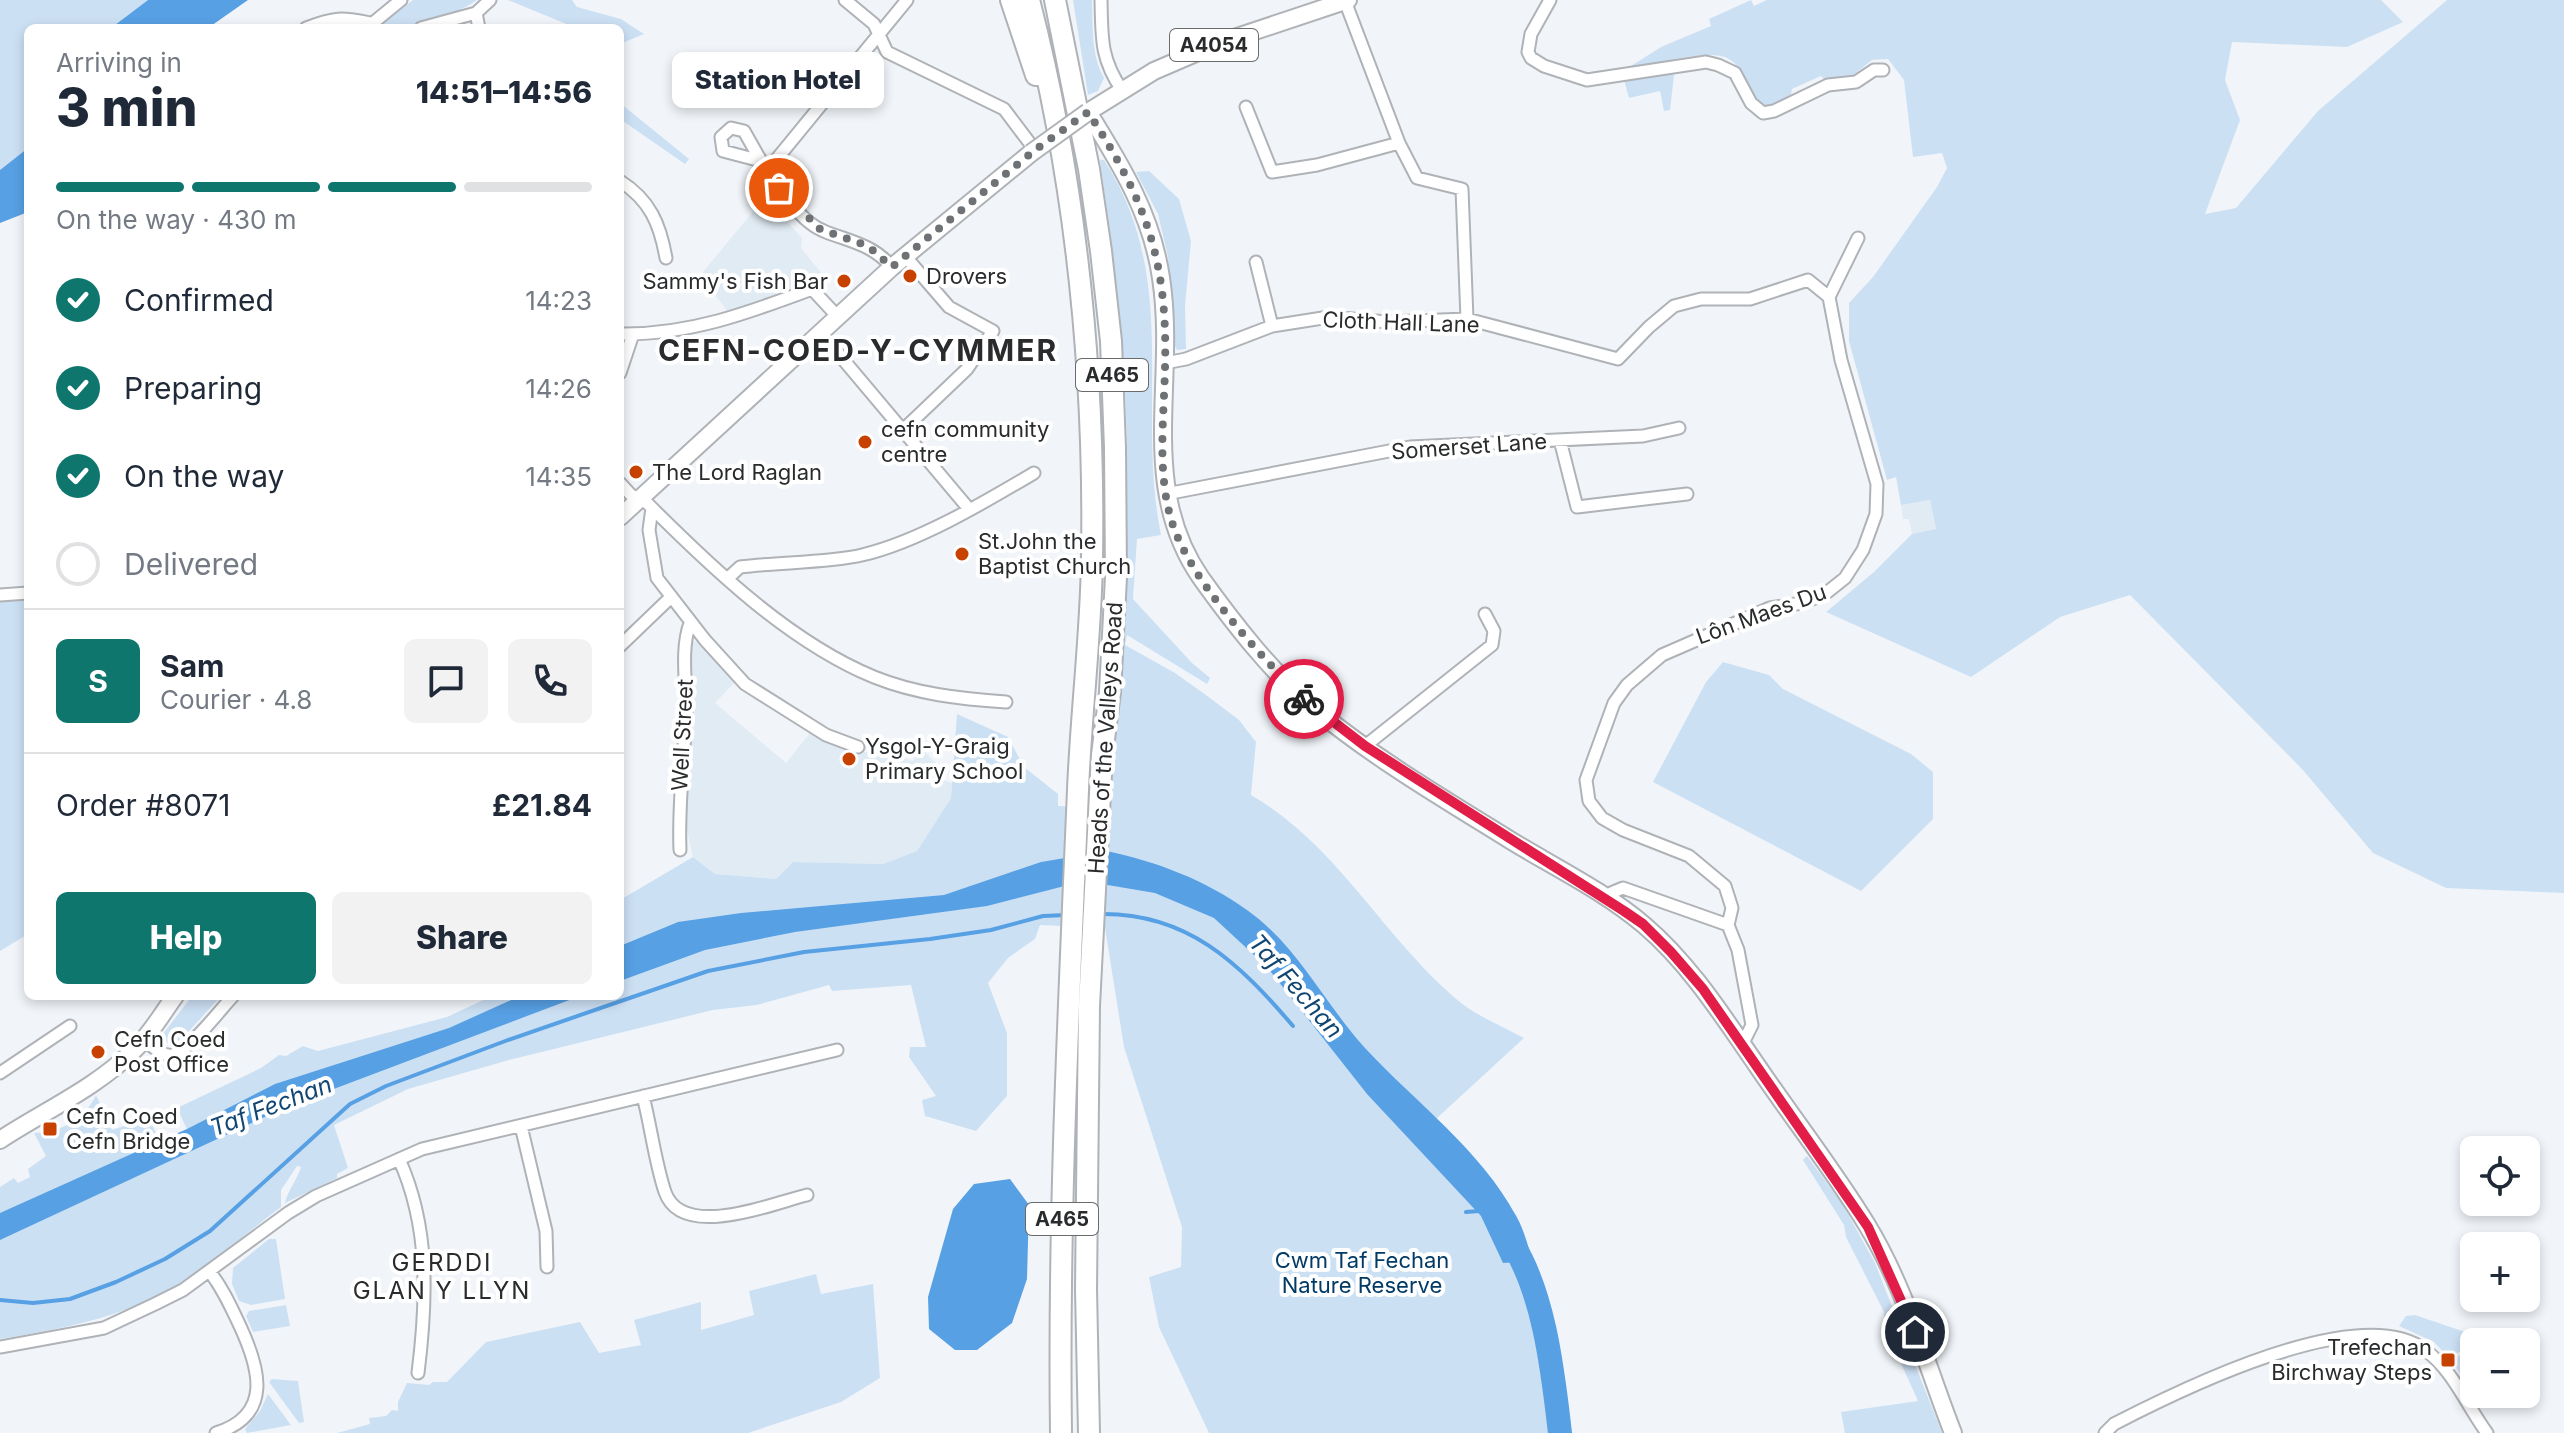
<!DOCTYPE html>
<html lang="en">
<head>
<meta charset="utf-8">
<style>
  body { margin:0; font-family:Inter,sans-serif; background:#f2f2f3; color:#1f2937; height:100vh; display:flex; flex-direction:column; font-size:30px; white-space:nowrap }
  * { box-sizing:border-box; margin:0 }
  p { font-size:26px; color:#747a83 }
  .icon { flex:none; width:44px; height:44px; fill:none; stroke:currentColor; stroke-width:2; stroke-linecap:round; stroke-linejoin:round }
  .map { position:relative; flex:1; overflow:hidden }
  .drawer { position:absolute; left:24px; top:24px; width:600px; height:976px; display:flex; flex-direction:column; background:#fff; border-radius:12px; box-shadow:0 4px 12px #0003 }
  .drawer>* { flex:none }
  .controls { position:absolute; left:2460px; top:1136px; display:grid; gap:16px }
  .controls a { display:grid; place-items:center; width:80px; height:80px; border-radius:12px; background:#fff; box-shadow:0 4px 12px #0003; font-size:40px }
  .pin { position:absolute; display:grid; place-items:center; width:68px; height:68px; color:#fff; margin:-34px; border:4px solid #fff; border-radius:50%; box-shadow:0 2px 8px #0007 }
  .courier { position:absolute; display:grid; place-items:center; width:80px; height:80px; margin:-40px; border:6px solid #e11d48; border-radius:50%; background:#fff; color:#222; box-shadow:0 2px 10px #0007 }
  .bubble { position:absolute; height:56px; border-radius:12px; background:#fff; box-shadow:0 4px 12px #0003; font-size:26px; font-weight:800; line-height:56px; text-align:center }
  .headline em { font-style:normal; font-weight:800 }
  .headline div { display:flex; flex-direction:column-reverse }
  .headline { display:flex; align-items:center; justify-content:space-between; height:136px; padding:0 32px }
  h1 { font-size:52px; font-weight:800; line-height:60px }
  .bar { display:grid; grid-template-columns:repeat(4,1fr); gap:12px 8px; align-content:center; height:96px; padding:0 32px }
  .bar i { height:10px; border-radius:6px; background:#e0e1e3 }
  .bar .active { background:#0f766e }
  .bar p { grid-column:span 4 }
  .line { display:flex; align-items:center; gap:20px; padding:0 32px; border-top:2px solid #e0e1e3 }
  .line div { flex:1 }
  .round { display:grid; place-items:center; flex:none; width:84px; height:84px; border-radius:12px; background:#f2f2f3 }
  ol { padding:0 32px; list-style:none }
  li { display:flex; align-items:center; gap:24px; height:88px }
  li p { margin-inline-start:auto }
  li .icon { padding:8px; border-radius:50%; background:#0f766e; color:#fff; stroke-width:4 }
  li:last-child { color:#747a83 }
  li i { width:44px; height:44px; border:4px solid #e0e1e3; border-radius:50% }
  .action { display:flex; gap:16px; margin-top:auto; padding:16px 32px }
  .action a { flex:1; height:92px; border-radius:12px; background:#0f766e; color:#fff; font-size:32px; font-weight:800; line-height:92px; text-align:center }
  .action a+a { background:#f2f2f3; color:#1f2937 }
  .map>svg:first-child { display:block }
  .built { fill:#e1ebf4 }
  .green { fill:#cce0f4 }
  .water { fill:#57a0e4 }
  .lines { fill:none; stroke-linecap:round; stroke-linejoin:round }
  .stream { stroke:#57a0e4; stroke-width:4 }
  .river { stroke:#57a0e4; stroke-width:24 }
  .street-casing { stroke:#afb2b6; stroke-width:15 }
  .secondary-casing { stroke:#afb2b6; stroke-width:20 }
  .primary-casing { stroke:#afb2b6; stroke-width:20 }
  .highway-casing { stroke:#afb2b6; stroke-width:24 }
  .street { stroke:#fff; stroke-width:11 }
  .secondary { stroke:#fff; stroke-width:16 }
  .primary { stroke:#fff; stroke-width:16 }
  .highway { stroke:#fff; stroke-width:20 }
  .primary-bridge-casing { stroke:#afb2b6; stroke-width:20; stroke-linecap:butt }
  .primary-bridge { stroke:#fff; stroke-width:16 }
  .done { stroke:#6f7274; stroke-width:8; stroke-dasharray:0 14.4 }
  .route { stroke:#e11d48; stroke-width:10 }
  .poi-dot { fill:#c74101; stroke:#fff; stroke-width:3 }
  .labels { text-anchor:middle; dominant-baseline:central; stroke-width:8; stroke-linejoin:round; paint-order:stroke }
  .shield { fill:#fff; stroke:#696b6b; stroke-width:2 }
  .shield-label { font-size:20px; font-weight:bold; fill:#292b2c }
  .poi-label { font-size:22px; fill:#292b2c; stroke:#fff; text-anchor:start }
  .street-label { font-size:22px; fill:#292b2c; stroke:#fff }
  .park-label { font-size:22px; fill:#023a66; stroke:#fff }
  .water-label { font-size:24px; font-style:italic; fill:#114672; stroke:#fff }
  .neighbourhood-label { font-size:24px; letter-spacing:2px; fill:#292b2c; stroke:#fff }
  .district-label { font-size:30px; font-weight:bold; letter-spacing:2px; fill:#292b2c; stroke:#fff }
</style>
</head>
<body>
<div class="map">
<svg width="2564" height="1433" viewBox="0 0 2564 1433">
  <rect width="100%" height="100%" fill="#f1f5f9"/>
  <!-- built -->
  <path class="built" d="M 765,197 L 802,238 L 801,248 L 823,275 L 729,313 L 709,287 L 712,283 L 703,272 Z
    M 1930,500 L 1936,530 L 1912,534 L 1909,519 L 1903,519 L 1901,505 Z
    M 696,641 L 734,683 L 715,703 L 786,763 L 810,733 L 852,752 L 880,752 L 913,761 L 921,748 L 944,771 L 943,780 L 952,783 L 951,798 L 917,851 L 883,864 L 793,862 L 776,879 L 715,874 L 693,857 L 682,808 L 692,676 L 687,645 Z"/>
  <!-- green -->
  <path class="green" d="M 0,0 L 148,0 L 111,28 L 28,28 L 28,148 L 0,170 Z
    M 413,0 L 477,0 C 449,19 409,28 377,28 Z
    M 508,0 L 572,0 L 577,7 L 621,19 L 644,34 L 620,44 L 620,28 L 576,28 Z
    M 1073,0 L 1092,0 C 1093,26 1091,55 1104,78 L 1098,91 L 1088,95 Z
    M 1751,0 L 1754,6 L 1767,0 L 2381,0 L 2403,22 L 2347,47 L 2232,42 L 2225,80 L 2240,120 L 2205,214 L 2236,208 L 2318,111 L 2447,0 L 2564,0 L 2564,893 L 2446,888 L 2373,853 L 2302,769 L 2130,595 L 2060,617 L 1971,677 L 1826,612 L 1874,572 L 1912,534 L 1936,529 L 1930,500 L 1901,505 L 1896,477 L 1887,480 L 1849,341 L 1849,303 L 1873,277 L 1937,187 L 1947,168 L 1942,153 L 1913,157 L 1904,80 L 1888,59 L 1872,60 L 1852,76 L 1826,82 L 1821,76 L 1792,89 L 1790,100 L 1777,107 L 1761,106 C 1751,91 1745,69 1729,59 C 1708,47 1648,66 1623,71 L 1661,47 L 1711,26 L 1709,19 Z
    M 1669,72 L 1674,75 L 1670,110 L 1664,111 L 1660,91 L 1629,98 L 1624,80 Z
    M 620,103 L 689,159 L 685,164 L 620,119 Z
    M 1100,160 L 1104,160 C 1182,281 1135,405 1161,535 L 1137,539 L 1133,599 L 1192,663 L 1210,678 L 1207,684 L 1127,635 L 1125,645 L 1175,673 L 1206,695 L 1239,720 L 1256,742 L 1251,795 C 1336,844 1382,935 1455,998 C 1474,1015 1502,1026 1524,1038 L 1436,1119 L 1488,1175 L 1517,1216 L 1555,1330 L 1569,1433 L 1209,1433 L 1159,1327 L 1149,1277 L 1181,1267 L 1182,1227 L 1124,1047 L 1105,928 L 1040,925 L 1035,939 L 1008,958 L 988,983 L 1007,1033 L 1007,1096 L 976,1131 L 925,1116 L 922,1100 L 936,1096 L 909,1057 L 910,1047 L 926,1047 L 911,985 L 832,991 L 829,985 L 757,1005 L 713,1010 L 509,1060 L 408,1089 L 334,1125 L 348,1168 L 337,1174 L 337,1178 L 285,1203 C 288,1190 297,1180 301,1167 L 297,1166 L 281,1190 L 281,1207 C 253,1228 226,1251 198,1272 C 140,1314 69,1328 0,1339 L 0,1187 L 14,1178 L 18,1183 L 30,1177 L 28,1169 L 46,1156 L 34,1133 C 60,1133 85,1119 96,1095 L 112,1130 L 149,1118 L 159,1140 L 187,1129 L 177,1108 L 261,1068 L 279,1055 L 286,1056 L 303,1046 L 318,1051 L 447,1017 L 492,996 L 620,996 L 620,900 L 693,857 L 715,874 L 776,879 L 793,862 L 883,864 L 917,851 L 951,798 L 957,714 L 1008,737 L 1024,767 L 1058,794 L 1058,806 L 1111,808 C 1117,676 1131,545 1126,414 C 1123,329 1112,244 1100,160 Z
    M 1149,171 L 1179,199 L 1191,241 L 1185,306 L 1186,349 L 1177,350 L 1174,344 L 1168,257 L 1158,214 L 1136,172 Z
    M 24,599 L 28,600 L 28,934 L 0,951 L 0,602 Z
    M 1723,662 L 1769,675 L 1783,689 L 1911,754 L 1933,772 L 1933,819 L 1861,891 L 1653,782 L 1706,682 Z
    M 192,996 L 221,996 L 181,1040 L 170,1044 L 163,1040 L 163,1034 Z
    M 1807,1156 L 1843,1205 L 1875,1263 L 1942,1433 L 1845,1433 L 1841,1412 L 1918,1401 L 1884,1326 L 1884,1312 L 1846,1237 L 1844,1225 L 1803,1160 Z
    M 269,1239 L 276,1239 L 285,1299 L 251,1305 L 239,1301 L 232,1284 L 233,1268 Z
    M 816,1274 L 821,1294 L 873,1284 L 880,1378 L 841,1402 L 748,1433 L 337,1433 L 370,1424 L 369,1418 L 386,1416 L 392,1410 L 398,1411 L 398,1402 L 407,1383 L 429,1385 L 433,1382 L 447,1382 L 486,1342 L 580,1322 L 599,1353 L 641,1345 L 634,1320 L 701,1302 L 701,1330 L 754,1315 L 749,1291 Z
    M 286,1305 L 290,1326 L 253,1332 L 246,1316 L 249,1311 Z
    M 2415,1315 L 2471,1334 L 2476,1339 L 2450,1359 L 2434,1342 L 2399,1326 L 2406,1316 Z
    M 2474,1345 L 2474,1394 L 2490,1394 L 2482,1407 L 2452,1361 Z
    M 272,1379 L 298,1381 L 304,1422 L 299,1423 L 269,1382 Z
    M 268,1394 L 291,1425 L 247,1433 L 245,1429 L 260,1411 Z"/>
  <!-- water -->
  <path class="water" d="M 148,0 L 248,0 L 208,28 L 111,28 Z
    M 28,148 L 28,212 L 0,223 L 0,170 Z
    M 1107,851 C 1158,862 1205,880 1247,910 C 1298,946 1324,1003 1365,1048 C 1415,1102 1481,1150 1516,1216 C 1524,1229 1528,1247 1533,1261 L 1503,1263 L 1481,1216 L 1367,1094 L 1267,967 L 1214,918 L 1155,893 L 1084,881 L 987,906 L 795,932 L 705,950 L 620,981 L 620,946 L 678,922 L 741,913 L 944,895 L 1041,862 Z
    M 520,996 L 580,996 L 286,1107 L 0,1240 L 0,1213 L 187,1129 L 275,1084 L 449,1028 Z
    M 1010,1179 L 1029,1205 L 1027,1279 L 1012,1323 L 977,1350 L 955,1350 L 929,1329 L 928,1297 L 953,1209 L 974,1184 Z"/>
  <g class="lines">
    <!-- stream -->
    <path class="stream" d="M 1099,914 C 1187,912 1239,963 1293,1026
      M 1466,1212 L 1479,1211
      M 0,1300 L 33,1303 L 70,1299 L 116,1282 L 165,1259 L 210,1231 L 350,1104 L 386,1086 L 508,1040 L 708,971 L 804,952 L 930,939 L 991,930 L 1043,916 L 1067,915"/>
    <!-- river -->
    <path class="river" d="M 1508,1237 C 1544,1288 1553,1372 1560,1433"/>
    <!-- street casing -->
    <g class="street-casing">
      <path id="street" d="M 845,0 L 874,24 L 887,52 L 1004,109 L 1035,150
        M 1101,0 C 1102,37 1100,58 1122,90
        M 1550,0 L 1531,34 L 1528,52 L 1531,58 L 1544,66 L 1587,80 L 1706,62 L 1718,65 L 1735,73 L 1751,103 L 1763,113 L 1774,111 L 1828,85 L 1856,82 L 1874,70 L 1883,70
        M 1345,1 L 1399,143 L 1417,178 L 1462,189 L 1467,319
        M 476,13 L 479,28
        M 368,27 L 401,0
        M 306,28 C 334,17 342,17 370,23
        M 421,28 L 476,13 L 490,0
        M 1246,107 L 1272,172 L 1317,165 L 1399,143
        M 731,128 L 744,131 L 761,161 L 723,151 L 721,137 Z
        M 761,161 L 771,166 L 907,0
        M 771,166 C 780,191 801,223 826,232 C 852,242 873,245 892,267
        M 620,181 C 650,200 660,224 666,258
        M 1256,262 L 1272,326
        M 1829,297 L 1858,238
        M 820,332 L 969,509
        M 620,334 C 689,335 748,313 812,289 L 837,316
        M 1165,363 L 1186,359 L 1272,326 L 1329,317 L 1387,322 L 1467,319 L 1618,359 L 1649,327 L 1674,306 L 1701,299 L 1750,299 L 1808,280 L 1829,297 L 1841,360 L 1877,484 L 1876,514 L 1863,550 L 1845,578 L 1825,594 L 1802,603 L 1770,608 L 1662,655 L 1627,685 L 1614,703 L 1586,780 L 1589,801 L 1602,818 L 1623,830 L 1689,856 L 1725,886 L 1732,908 L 1728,925 L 1738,950 L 1752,1025 L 1742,1045
        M 620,373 L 633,334
        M 903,430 L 967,369 L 993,331 L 949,307 L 905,256
        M 1560,440 L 1577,507 L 1687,494
        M 620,483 L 631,495 L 647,503 C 711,567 789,642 874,677 C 916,694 961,699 1006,702
        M 1166,494 L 1410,447 L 1643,436 L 1679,428
        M 652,508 L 649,530 L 657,578 L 705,640 L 745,684 L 826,735 L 858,747
        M 727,579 L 740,567 C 778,562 828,563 862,555 C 918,542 985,502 1034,473
        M 0,595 L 28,593
        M 620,646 L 670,598
        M 1365,746 L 1492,645 L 1494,631 L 1485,614
        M 680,850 C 678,804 684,760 686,714 C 687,683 680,651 690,623
        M 1606,899 L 1611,893 L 1623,888 L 1728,925
        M 144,1040 C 151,1045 163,1057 172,1055 C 189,1051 220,1010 233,996
        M 0,1073 L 70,1026
        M 643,1096 C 651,1127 655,1162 665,1192 C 682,1241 773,1203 807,1195
        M 521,1126 L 546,1231 L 547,1267
        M 399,1159 C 430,1227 427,1301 418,1373
        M 210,1272 C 223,1289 231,1307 240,1326 C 259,1367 274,1415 216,1433
        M 0,1347 L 104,1328 L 155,1304 L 183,1290 L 288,1213 L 316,1196 L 422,1149 L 837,1050
        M 2105,1433 L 2114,1424 C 2178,1391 2360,1300 2425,1350 C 2453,1370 2467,1406 2487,1433"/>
    </g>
    <!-- secondary casing -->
    <g class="secondary-casing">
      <path id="secondary" d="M 1088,112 C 1121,165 1152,215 1161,278 C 1177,381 1137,486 1201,578 C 1234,624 1272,673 1316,710 C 1376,759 1444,799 1510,840 C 1554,867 1604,891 1644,925 C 1690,964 1724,1018 1758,1067 C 1794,1120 1834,1171 1867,1225 C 1906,1289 1926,1364 1953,1433"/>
    </g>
    <!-- primary casing -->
    <g class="primary-casing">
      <path id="primary" d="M 1088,112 L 1154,71 L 1219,43 L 1348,0
        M 620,517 L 892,267 L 1031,153
        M 0,1140 C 44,1111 96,1088 134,1050 C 150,1035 162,1014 175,996"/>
    </g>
    <!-- highway casing -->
    <g class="highway-casing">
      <path id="highway" d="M 1011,0 L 1036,75
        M 1029,0 C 1076,182 1095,372 1092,559 C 1091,636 1081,713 1078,790 C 1069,1004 1058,1219 1061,1433
        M 1055,0 L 1089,169 L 1101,251 L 1111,341 L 1115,448 L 1116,577 L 1110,692 L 1102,755 L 1089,1006 L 1086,1289 L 1089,1433"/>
    </g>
    <!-- street -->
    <use href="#street" class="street"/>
    <!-- secondary -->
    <use href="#secondary" class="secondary"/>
    <!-- primary -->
    <use href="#primary" class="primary"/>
    <!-- highway -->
    <use href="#highway" class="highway"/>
    <!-- primary-bridge casing -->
    <g class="primary-bridge-casing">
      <path id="primary-bridge" d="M 1031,153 L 1088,112"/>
    </g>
    <!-- primary-bridge -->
    <use href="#primary-bridge" class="primary-bridge"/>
  </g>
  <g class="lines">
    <!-- done -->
    <path class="done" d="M 779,188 L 820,229 L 868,246 L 892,267 L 1035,150 L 1088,112 C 1146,201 1168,260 1165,368 C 1164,417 1157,471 1171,519 C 1188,578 1260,656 1304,699"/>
    <!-- route -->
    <path class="route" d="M 1304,699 L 1365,746 L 1624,911 L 1643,924 L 1671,952 L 1703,989 L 1778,1097 L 1868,1227 L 1915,1332"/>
  </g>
  <!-- markers -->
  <g class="poi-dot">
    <circle cx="910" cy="276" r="8"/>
    <circle cx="844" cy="281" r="8"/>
    <circle cx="865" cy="442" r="8"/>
    <circle cx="636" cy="472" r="8"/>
    <circle cx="962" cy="554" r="8"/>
    <circle cx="849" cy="759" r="8"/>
    <circle cx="98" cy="1052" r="8"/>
    <rect x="42" y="1121" width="16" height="16" rx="4"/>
    <rect x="2440" y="1352" width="16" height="16" rx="4"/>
  </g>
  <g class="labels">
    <!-- shield labels -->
    <g class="shield">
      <rect x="1170" y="29" width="88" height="32" rx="6"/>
      <rect x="1076" y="359" width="72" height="32" rx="6"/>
      <rect x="1026" y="1203" width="72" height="32" rx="6"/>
    </g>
    <g class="shield-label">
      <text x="1214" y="45">A4054</text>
      <text x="1112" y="375">A465</text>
      <text x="1062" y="1219">A465</text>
    </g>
    <!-- poi labels -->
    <g class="poi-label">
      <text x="926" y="276">Drovers</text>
      <text x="828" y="281" text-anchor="end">Sammy's Fish Bar</text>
      <text x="881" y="429">cefn community<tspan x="881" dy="25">centre</tspan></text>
      <text x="652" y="472">The Lord Raglan</text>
      <text x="978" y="541">St.John the<tspan x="978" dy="25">Baptist Church</tspan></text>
      <text x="865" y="746">Ysgol-Y-Graig<tspan x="865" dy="25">Primary School</tspan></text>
      <text x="114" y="1039">Cefn Coed<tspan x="114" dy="25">Post Office</tspan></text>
      <text x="66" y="1116">Cefn Coed<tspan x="66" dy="25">Cefn Bridge</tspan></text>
      <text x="2432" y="1347" text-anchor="end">Trefechan<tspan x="2432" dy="25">Birchway Steps</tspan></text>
    </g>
    <!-- street labels -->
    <g class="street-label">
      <text transform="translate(1401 322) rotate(2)">Cloth Hall Lane</text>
      <text transform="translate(1469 446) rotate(-4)">Somerset Lane</text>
      <text transform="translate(1761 614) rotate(-20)">Lôn Maes Du</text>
      <text transform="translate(682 735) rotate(-87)">Well Street</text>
      <text transform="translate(1105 738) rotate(-86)">Heads of the Valleys Road</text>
    </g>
    <!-- park labels -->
    <g class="park-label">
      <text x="1362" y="1260">Cwm Taf Fechan<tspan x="1362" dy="25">Nature Reserve</tspan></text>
    </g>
    <!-- water labels -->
    <g class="water-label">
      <text transform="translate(1296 986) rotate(49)">Taf Fechan</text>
      <text transform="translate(271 1106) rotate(-21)">Taf Fechan</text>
    </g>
    <!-- neighbourhood labels -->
    <g class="neighbourhood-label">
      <text x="442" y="1262">GERDDI<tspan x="442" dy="28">GLAN Y LLYN</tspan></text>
    </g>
    <!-- district labels -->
    <g class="district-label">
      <text x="858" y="350">CEFN-COED-Y-CYMMER</text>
    </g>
  </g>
</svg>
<div class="controls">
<a><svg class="icon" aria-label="locate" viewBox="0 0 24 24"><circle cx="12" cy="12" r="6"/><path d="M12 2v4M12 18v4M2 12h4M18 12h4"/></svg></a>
<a>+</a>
<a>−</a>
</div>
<div class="pin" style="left:779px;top:188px;background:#ea580c"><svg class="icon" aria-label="bag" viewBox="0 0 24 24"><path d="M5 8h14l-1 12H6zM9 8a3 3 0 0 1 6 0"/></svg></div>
<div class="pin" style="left:1915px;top:1332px;background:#1f2937"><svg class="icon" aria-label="home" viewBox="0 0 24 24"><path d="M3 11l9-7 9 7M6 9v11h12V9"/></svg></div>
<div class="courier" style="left:1304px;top:699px"><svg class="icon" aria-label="bike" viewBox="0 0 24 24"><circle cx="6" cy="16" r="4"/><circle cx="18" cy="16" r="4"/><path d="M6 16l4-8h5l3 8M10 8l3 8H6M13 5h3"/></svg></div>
<div class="bubble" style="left:672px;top:52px;width:212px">Station Hotel</div>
<section class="drawer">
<div class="headline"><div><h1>3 min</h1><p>Arriving in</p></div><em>14:51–14:56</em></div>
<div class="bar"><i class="active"></i><i class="active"></i><i class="active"></i><i></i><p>On the way · 430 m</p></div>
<ol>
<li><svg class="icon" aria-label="check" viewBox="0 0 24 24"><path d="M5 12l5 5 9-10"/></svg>Confirmed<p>14:23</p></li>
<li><svg class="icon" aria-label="check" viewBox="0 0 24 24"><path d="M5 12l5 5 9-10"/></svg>Preparing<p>14:26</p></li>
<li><svg class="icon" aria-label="check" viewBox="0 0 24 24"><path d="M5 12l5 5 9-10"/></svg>On the way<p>14:35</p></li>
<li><i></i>Delivered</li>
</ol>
<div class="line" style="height:144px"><b class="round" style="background:#0f766e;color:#fff">S</b><div><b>Sam</b><p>Courier · 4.8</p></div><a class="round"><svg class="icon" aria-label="chat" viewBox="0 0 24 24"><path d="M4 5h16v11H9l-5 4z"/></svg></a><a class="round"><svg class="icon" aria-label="phone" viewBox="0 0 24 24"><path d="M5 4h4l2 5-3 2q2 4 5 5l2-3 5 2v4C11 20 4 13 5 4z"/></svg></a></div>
<div class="line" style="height:104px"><div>Order #8071</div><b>£21.84</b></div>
<div class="action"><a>Help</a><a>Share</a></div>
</section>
</div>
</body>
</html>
